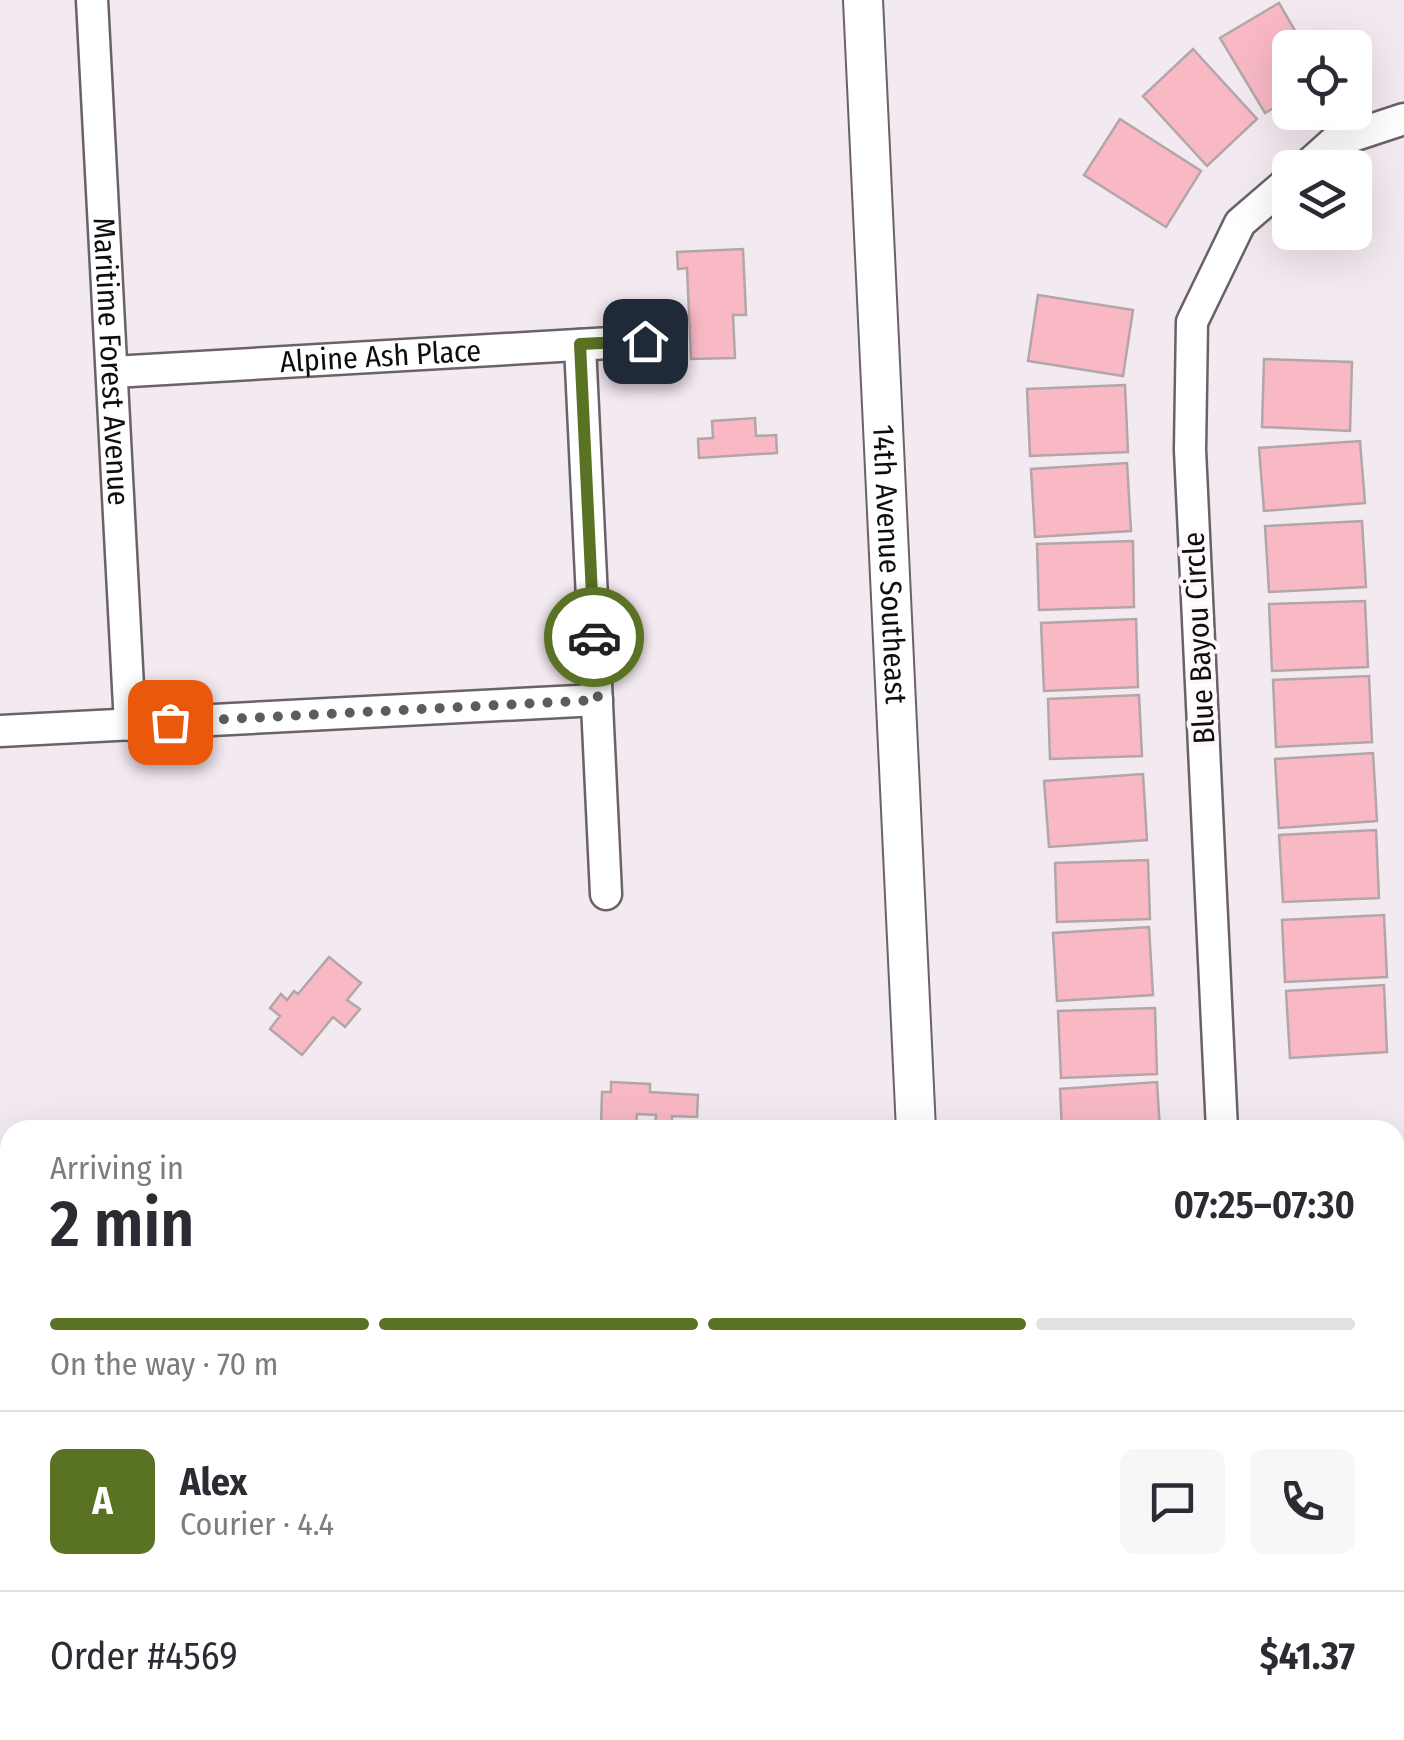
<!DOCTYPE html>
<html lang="en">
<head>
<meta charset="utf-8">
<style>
  body { margin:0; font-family:"Fira Sans Condensed",sans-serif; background:#f7f7f7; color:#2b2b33; height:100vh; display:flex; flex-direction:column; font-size:38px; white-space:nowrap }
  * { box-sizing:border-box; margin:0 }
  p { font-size:32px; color:#7c7c81 }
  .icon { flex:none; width:55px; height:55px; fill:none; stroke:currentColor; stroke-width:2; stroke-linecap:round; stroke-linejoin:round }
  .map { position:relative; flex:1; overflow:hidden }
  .side { position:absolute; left:0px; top:1120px; width:1405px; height:620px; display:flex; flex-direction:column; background:#fff; border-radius:30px 30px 0 0; box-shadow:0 10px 40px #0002 }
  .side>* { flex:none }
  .buttons { position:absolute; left:1272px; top:30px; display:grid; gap:20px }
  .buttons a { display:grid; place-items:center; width:100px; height:100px; border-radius:15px; background:#fff; box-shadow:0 10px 40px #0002; font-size:50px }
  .pin { position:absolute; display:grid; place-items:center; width:85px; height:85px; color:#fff; margin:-42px; border-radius:20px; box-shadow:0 5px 15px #0006 }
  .courier { position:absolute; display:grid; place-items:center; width:100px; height:100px; margin:-50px; border:8px solid #5a7224; border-radius:50%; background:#fff; color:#222; box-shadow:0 2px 12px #0007 }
  .overview em { font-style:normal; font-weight:600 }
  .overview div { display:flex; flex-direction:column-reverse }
  .overview { display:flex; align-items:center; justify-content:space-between; height:170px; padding:0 50px }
  h1 { font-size:65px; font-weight:600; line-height:75px }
  .bar { display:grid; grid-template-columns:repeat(4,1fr); gap:15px 10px; align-content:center; height:120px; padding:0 50px }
  .bar i { height:12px; border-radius:8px; background:#e1e1e2 }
  .bar .selected { background:#5a7224 }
  .bar p { grid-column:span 4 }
  .line { display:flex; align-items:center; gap:25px; padding:0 50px; border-top:2px solid #e1e1e2 }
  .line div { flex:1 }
  .round { display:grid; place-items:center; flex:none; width:105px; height:105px; border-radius:15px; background:#f7f7f7 }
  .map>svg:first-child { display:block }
  .building { fill:#f8b9c5; stroke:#b2a6a8; stroke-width:2.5 }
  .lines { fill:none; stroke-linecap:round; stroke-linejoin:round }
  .minor-casing { stroke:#6a6268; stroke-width:35 }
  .tertiary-casing { stroke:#6a6268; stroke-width:42 }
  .minor { stroke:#fff; stroke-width:30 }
  .tertiary { stroke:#fff; stroke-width:38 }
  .done { stroke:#5f5a5e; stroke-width:10; stroke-dasharray:0 18 }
  .route { stroke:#5a7224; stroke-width:12 }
  .labels { text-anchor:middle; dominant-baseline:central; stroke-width:9; stroke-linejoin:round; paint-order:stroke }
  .street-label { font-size:30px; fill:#100d0f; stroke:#fef8fc }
</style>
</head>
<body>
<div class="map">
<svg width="1404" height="1740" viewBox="0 0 1404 1740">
  <rect width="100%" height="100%" fill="#f3e9f0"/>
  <!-- building -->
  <path class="building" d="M 1279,3 L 1305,48 L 1290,48 L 1290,98 L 1265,113 L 1220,38 Z
    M 1193,49 L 1257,119 L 1207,166 L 1143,96 Z
    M 1120,119 L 1201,171 L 1166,227 L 1084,175 Z
    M 743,249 L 746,315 L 733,315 L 735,358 L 691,359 L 687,268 L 678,269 L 677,252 Z
    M 1038,295 L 1133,310 L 1123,376 L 1028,361 Z
    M 1264,359 L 1352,362 L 1350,431 L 1262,427 Z
    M 1125,385 L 1128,452 L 1030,456 L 1027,389 Z
    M 755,418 L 756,436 L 776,435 L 777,453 L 699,458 L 698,439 L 713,438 L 712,421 Z
    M 1360,441 L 1365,503 L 1264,511 L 1259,448 Z
    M 1127,463 L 1131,531 L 1035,537 L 1031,469 Z
    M 1362,521 L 1366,587 L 1269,592 L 1265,526 Z
    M 1133,541 L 1134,607 L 1039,610 L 1037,544 Z
    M 1365,601 L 1368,667 L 1272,671 L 1269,604 Z
    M 1136,619 L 1138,687 L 1044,691 L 1041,623 Z
    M 1369,676 L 1372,742 L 1276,747 L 1273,680 Z
    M 1139,695 L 1142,756 L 1050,759 L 1048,699 Z
    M 1373,753 L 1377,821 L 1279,828 L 1275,759 Z
    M 1143,774 L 1147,840 L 1049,847 L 1044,781 Z
    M 1376,830 L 1379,898 L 1283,902 L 1279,835 Z
    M 1148,860 L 1150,919 L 1057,922 L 1055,863 Z
    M 1384,915 L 1387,977 L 1285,982 L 1282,920 Z
    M 1149,927 L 1153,995 L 1057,1001 L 1053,933 Z
    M 329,957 L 361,983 L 347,1000 L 360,1009 L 345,1027 L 333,1017 L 302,1055 L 270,1029 L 280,1016 L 270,1008 L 281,994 L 287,1000 L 294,991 L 298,994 Z
    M 1384,985 L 1387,1052 L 1290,1058 L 1286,991 Z
    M 1155,1008 L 1157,1074 L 1061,1078 L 1058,1011 Z
    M 611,1082 L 650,1084 L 650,1092 L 698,1095 L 697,1117 L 672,1116 L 672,1126 L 655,1125 L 656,1115 L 637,1114 L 636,1127 L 601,1126 L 602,1092 L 611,1092 Z
    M 1157,1082 L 1160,1130 L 1062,1130 L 1060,1089 Z
    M 1395,1297 L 1402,1297 L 1404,1358 L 1395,1359 Z
    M 1395,1376 L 1402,1376 L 1404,1442 L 1395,1443 Z
    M 1395,1451 L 1399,1451 L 1402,1520 L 1395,1520 Z"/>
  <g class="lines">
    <!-- minor casing -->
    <g class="minor-casing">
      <g id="minor">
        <path id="s1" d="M 92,0 L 130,725"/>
        <path d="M 1305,168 L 1334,142 L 1404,119"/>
        <path d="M 580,345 L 606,894"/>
        <path id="s2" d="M 113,372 L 645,341"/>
        <path d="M 0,731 L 597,700"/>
        <path d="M 1222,1130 L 1190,450 L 1192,322 L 1240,223 L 1290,180"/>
        <path d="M 1395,1585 L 1404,1584"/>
        <path d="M 146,1730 L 147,1740"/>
        <path d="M 665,1730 L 665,1740"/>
      </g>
    </g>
    <!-- tertiary casing -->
    <g class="tertiary-casing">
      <g id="tertiary">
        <path id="s3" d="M 863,0 L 916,1130"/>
        <path d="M 949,1730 L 949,1740"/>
      </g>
    </g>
    <!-- minor -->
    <use href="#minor" class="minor"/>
    <!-- tertiary -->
    <use href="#tertiary" class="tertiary"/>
  </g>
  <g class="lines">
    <!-- done -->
    <path class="done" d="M 170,722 L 598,700 L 594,637"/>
    <!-- route -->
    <path class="route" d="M 594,637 L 580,344 L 645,341"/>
  </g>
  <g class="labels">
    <!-- street labels -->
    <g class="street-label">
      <text stroke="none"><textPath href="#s2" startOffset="268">Alpine Ash Place</textPath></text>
      <text stroke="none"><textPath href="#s1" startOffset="362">Maritime Forest Avenue</textPath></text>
      <text stroke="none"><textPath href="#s3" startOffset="565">14th Avenue Southeast</textPath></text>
      <text transform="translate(1199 638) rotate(-93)">Blue Bayou Circle</text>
    </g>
  </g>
</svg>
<div class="buttons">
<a><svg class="icon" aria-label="locate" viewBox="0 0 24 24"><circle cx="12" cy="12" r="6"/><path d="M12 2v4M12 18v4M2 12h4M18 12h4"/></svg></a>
<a><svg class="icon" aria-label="layers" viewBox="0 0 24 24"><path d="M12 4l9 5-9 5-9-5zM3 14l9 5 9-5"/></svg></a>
</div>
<div class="pin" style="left:170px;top:722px;background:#ea580c"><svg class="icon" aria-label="bag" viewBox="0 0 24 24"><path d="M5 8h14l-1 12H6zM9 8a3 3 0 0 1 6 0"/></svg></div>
<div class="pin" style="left:645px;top:341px;background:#1f2937"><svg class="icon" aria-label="home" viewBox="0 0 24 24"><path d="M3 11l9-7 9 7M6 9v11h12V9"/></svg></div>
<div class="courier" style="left:594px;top:637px"><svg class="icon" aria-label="car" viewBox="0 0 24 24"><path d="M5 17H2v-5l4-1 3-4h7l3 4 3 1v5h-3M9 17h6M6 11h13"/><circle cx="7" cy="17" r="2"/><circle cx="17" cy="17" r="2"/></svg></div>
<section class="side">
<div class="overview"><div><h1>2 min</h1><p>Arriving in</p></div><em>07:25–07:30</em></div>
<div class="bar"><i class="selected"></i><i class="selected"></i><i class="selected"></i><i></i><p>On the way · 70 m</p></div>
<div class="line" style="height:180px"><b class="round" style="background:#5a7224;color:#fff">A</b><div><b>Alex</b><p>Courier · 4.4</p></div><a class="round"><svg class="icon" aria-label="chat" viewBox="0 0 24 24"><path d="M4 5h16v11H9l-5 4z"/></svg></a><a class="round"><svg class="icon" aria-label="phone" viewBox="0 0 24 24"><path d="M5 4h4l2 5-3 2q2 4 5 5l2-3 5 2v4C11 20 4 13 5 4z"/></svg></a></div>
<div class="line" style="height:130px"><div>Order #4569</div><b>$41.37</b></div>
</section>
</div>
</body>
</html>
